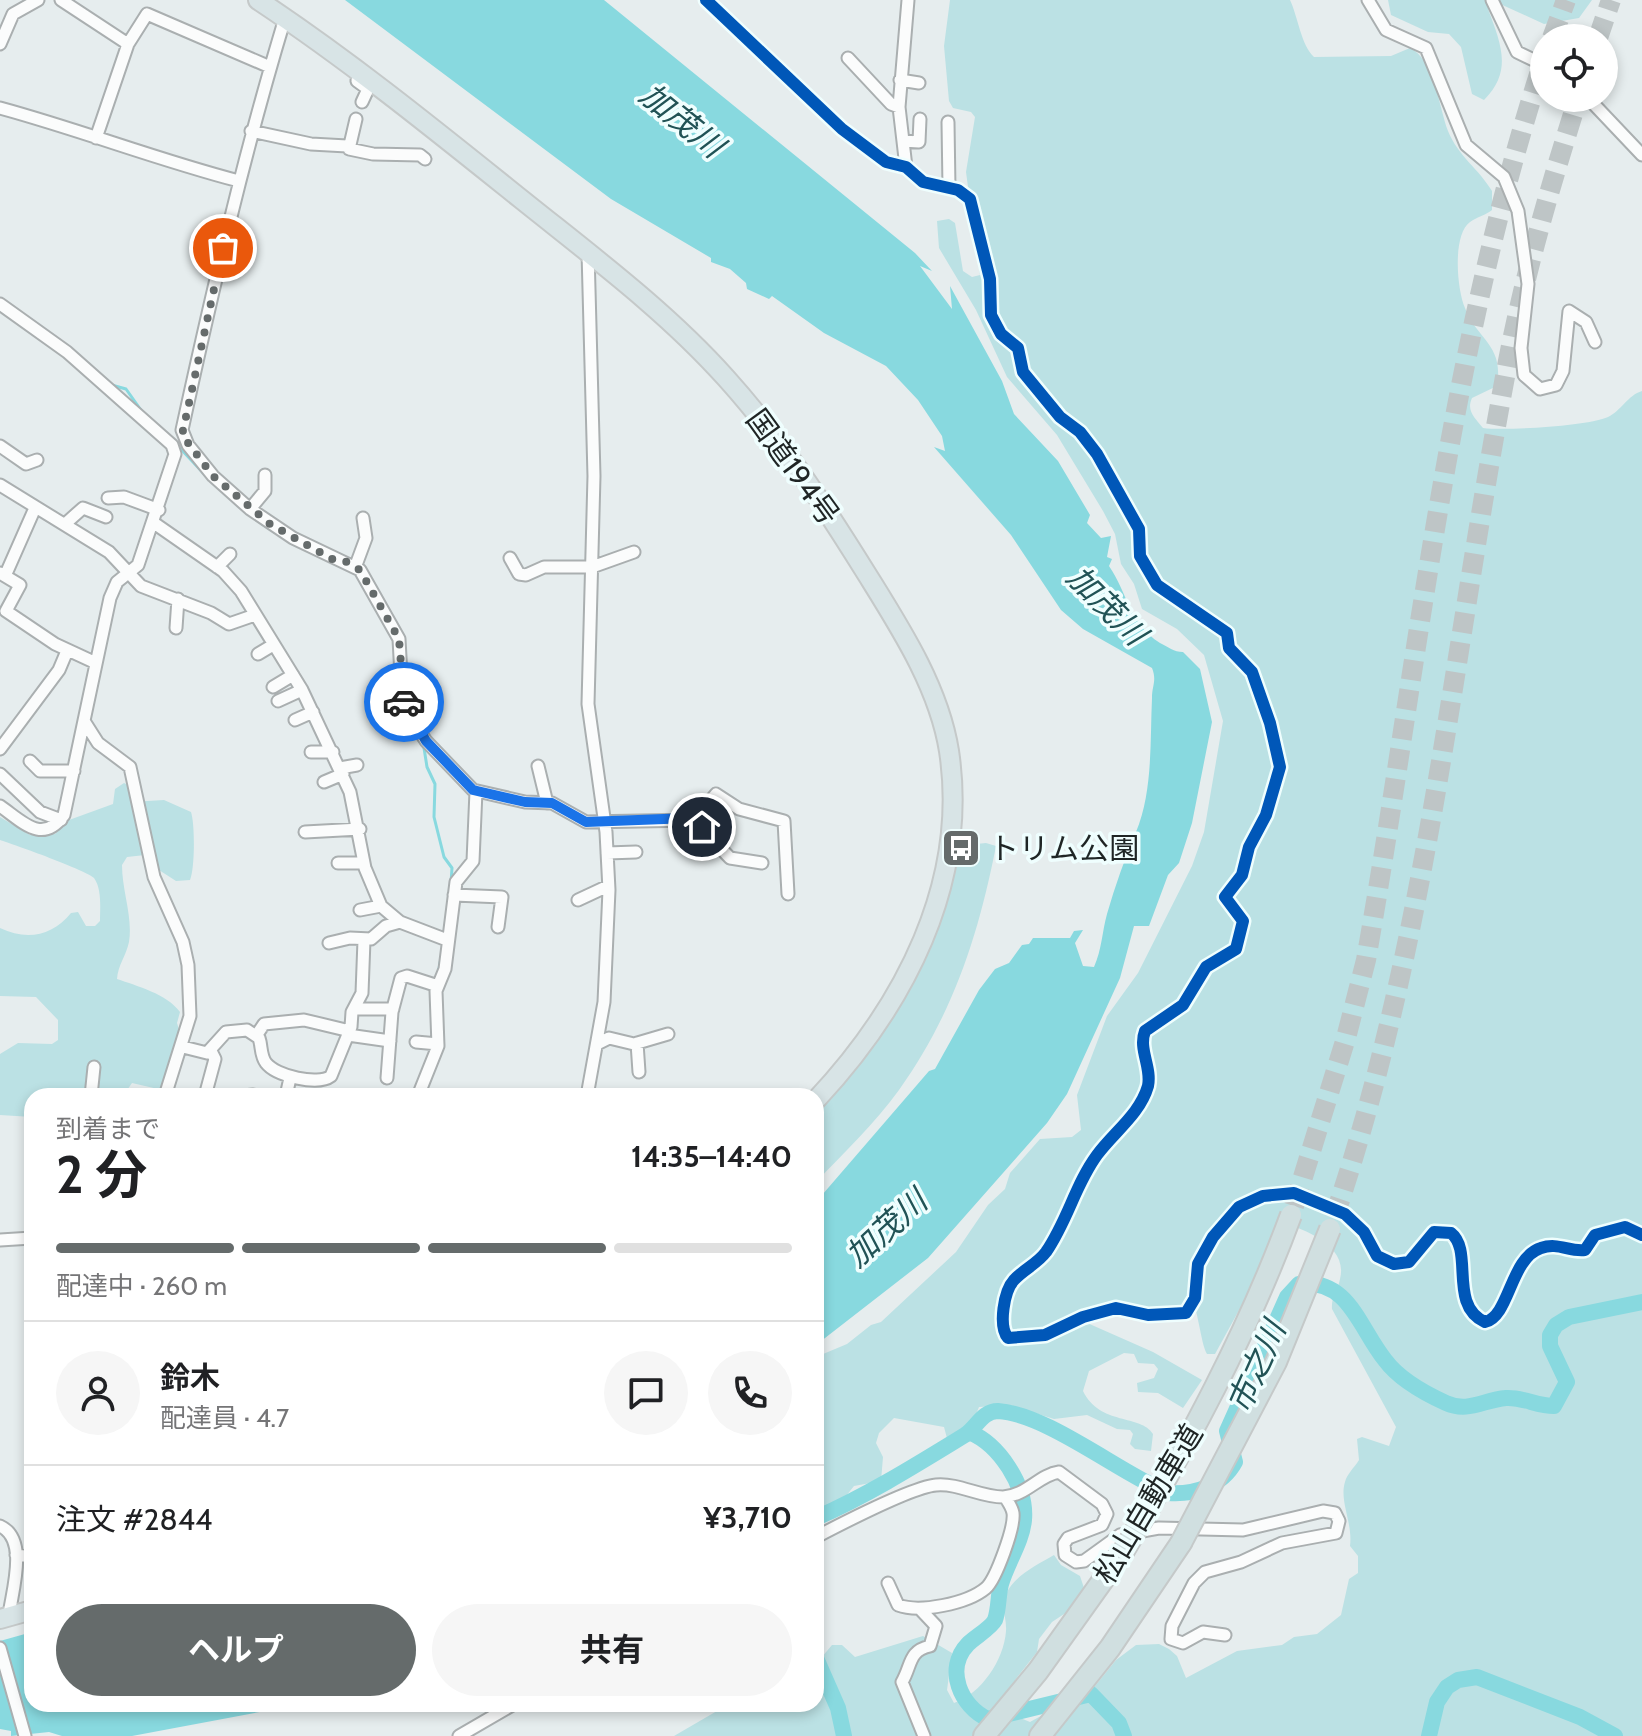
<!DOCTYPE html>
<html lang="ja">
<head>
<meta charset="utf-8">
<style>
  body { margin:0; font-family:Cabin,"Noto Sans JP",sans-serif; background:#f6f6f6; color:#202124; height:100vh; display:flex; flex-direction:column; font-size:30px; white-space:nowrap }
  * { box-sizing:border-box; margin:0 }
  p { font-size:26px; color:#757577 }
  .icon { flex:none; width:44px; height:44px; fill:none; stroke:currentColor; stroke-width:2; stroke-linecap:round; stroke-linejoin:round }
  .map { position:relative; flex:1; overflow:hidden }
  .sheet { position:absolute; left:24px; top:1088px; width:800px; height:624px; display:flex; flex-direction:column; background:#fff; border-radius:24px; box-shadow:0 4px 12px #0003 }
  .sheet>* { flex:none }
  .buttons { position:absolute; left:1530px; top:24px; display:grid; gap:16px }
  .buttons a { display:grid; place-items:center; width:88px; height:88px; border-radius:50%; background:#fff; box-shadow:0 4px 12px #0003; font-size:40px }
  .pin { position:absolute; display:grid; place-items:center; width:68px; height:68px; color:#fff; margin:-34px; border:4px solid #fff; border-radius:50%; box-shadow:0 2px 8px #0007 }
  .courier { position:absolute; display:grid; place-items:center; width:80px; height:80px; margin:-40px; border:6px solid #1a73e8; border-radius:50%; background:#fff; color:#222; box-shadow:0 2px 10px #0007 }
  .summary em { font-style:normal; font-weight:700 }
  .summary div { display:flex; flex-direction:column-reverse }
  .summary { display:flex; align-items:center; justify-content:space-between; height:136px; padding:0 32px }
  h1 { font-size:52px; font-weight:700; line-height:60px }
  .bar { display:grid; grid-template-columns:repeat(4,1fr); gap:12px 8px; align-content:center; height:96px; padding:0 32px }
  .bar i { height:10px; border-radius:6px; background:#e0e0e0 }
  .bar .selected { background:#656b6b }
  .bar p { grid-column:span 4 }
  .line { display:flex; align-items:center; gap:20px; padding:0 32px; border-top:2px solid #e0e0e0 }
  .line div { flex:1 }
  .round { display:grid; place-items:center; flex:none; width:84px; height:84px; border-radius:42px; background:#f6f6f6 }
  .action { display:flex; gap:16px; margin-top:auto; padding:16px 32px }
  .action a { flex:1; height:92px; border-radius:48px; background:#656b6b; color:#fff; font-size:32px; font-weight:700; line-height:92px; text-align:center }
  .action a+a { background:#f6f6f6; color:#202124 }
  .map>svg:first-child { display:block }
  .green { fill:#bbe1e4 }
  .water { fill:#88d9df }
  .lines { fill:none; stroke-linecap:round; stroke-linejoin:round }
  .stream { stroke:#88d9df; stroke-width:3 }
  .river { stroke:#88d9df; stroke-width:16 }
  .motorway-tunnel { stroke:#bec5c6; stroke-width:20; stroke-dasharray:20 10; stroke-linecap:butt }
  .minor-casing { stroke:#aaafb0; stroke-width:15 }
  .trunk-casing { stroke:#c5c9c9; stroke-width:22 }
  .motorway-casing { stroke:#c5c9c9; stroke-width:24 }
  .minor { stroke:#fbfcfc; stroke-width:11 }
  .trunk { stroke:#d8e4e6; stroke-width:18 }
  .motorway { stroke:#d0dfe0; stroke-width:20 }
  .motorway-bridge-casing { stroke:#c5c9c9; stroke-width:24; stroke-linecap:butt }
  .motorway-bridge { stroke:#d0dfe0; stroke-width:20 }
  .cycleway-casing { stroke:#effefe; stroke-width:17 }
  .cycleway { stroke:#0057b8; stroke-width:12 }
  .done { stroke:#656b6b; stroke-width:8; stroke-dasharray:0 14.4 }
  .route { stroke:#1a73e8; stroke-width:10 }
  .labels { text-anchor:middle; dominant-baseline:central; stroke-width:7; stroke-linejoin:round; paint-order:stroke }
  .street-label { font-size:30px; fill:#1f2525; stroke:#effefe }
  .poi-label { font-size:30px; fill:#1f2525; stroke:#effefe; text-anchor:start }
  .water-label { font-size:32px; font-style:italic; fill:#215356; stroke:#effefe }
</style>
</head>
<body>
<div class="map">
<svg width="1642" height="1736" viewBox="0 0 1642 1736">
  <rect width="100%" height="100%" fill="#e6edee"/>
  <!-- green -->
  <path class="green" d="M 950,0 L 1290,0 C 1298,17 1301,45 1314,57 L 1391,56 L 1410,48 C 1434,59 1439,107 1448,131 C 1458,156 1479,169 1492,191 L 1492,210 C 1486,215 1477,217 1470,222 C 1452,235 1457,290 1465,308 C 1477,340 1504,344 1497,386 L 1472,398 C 1466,411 1475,418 1483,428 C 1505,431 1589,426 1608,417 C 1621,411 1628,395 1642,391 L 1642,1736 L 674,1736 L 729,1704 L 816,1704 L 816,1664 L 832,1645 L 842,1645 L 855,1657 L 923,1636 L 952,1653 L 947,1690 L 954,1703 C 981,1694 1004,1660 1006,1631 C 1007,1617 1000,1608 1006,1594 C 1015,1575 1037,1565 1054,1555 L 1061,1565 L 1080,1576 L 1084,1588 L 1067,1612 L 1052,1622 L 1039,1639 L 1037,1652 L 1015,1680 L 1018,1717 L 1030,1722 L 1095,1686 L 1116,1660 L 1136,1645 L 1159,1644 L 1169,1649 L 1177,1656 L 1186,1678 L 1237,1651 L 1282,1645 L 1294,1637 L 1317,1634 L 1341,1615 L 1349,1579 L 1358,1573 L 1358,1556 L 1350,1546 C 1353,1523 1339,1501 1345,1482 C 1347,1474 1354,1468 1359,1460 L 1357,1439 L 1362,1437 L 1389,1446 L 1396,1427 L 1332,1309 C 1331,1297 1338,1290 1340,1279 C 1349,1244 1301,1228 1277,1221 L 1249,1292 L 1215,1354 L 1207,1354 C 1202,1346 1199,1320 1195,1308 L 1149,1312 L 1129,1307 L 1085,1322 L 1153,1352 L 1202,1380 L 1183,1408 L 1158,1393 L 1138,1392 L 1137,1383 L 1154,1378 L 1158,1369 L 1154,1364 L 1138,1363 L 1134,1354 L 1124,1353 L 1089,1371 L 1083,1391 C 1100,1426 1141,1414 1153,1434 L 1151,1451 L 1135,1449 L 1130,1444 L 1133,1434 L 1130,1430 L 1117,1429 L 1087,1415 L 1054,1419 L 1010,1405 L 979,1407 C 973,1424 964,1432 948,1442 L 944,1427 L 894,1418 L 879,1433 L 876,1443 L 883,1457 L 881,1481 L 854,1486 L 842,1501 L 816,1512 L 816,1357 L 847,1344 L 871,1325 L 881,1322 L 956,1252 L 988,1205 L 1005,1189 L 1010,1173 L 1040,1139 L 1072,1137 L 1081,1130 L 1077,1095 L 1107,1016 L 1138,973 L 1192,866 L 1204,832 L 1223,721 L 1204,655 L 1177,629 L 1142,609 L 1134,584 L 1121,564 L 1115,534 L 1103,511 L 1057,435 L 1007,377 L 976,310 L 939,248 L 937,221 L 949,219 L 955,223 L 963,271 L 972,277 L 980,275 L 966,172 L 975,117 L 971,112 L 953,108 L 949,101 L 944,46 Z
    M 1388,0 L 1592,0 L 1579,18 L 1544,24 L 1498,3 L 1488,9 C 1501,44 1513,71 1484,100 L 1472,94 L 1461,47 L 1449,34 L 1428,32 L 1391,15 Z
    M 124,783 L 130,786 L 131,802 L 164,800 L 191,812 C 195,824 195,868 190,880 L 176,881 L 159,870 L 154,854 L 127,857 L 122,865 C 122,891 133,917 129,942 C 126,956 118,965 117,979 C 137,986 167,994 180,1012 L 177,1023 L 181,1036 L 164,1087 L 158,1089 L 132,1083 L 123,1096 L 32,1096 L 32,1117 L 0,1115 L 0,1054 L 18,1043 L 52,1044 L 58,1040 L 58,1020 L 36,997 L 0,996 L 0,928 C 27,941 52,936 71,913 L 78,912 L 86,926 L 95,926 L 100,921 C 100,908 102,889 94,878 C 88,871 13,844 0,840 L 0,817 L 30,835 L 55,834 L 69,820 L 113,804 L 115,789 Z
    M 986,843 L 996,846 C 978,937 953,1014 899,1090 C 875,1123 844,1153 816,1182 L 816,1110 L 875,1045 L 898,1010 L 928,951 L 947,904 L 959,853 L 967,845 Z"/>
  <!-- water -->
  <path class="water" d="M 345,0 L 604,0 L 915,253 L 932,271 L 920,266 L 952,309 L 950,286 L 1002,381 L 1014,414 L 1058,461 L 1090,515 L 1087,523 L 1101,538 L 1111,536 L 1107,557 L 1112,559 L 1109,566 C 1128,594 1129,623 1160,643 C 1168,647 1174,652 1183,652 L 1200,669 L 1212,722 L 1192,823 L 1179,863 L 1168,875 L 1149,926 L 1134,926 L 1120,978 L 1067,1094 L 1047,1123 L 928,1258 L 816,1345 L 816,1202 L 929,1071 L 935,1069 L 979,990 L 995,969 L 1009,963 L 1022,945 L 1029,944 L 1033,938 L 1070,938 L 1074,931 L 1083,930 L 1075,943 L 1083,966 L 1094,967 C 1102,949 1102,932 1107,914 C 1115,886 1125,858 1136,832 C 1153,792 1150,740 1152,698 C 1152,685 1157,681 1152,668 L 1083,629 L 1061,610 L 1011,535 L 934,447 L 945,451 L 942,436 L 918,400 L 886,366 L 824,333 L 772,296 L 769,299 L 747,289 L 746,283 L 730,269 L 711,262 L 711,258 L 611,199 Z
    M 32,1632 L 32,1704 L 302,1704 L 132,1736 L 62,1736 L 49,1732 L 11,1736 L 11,1731 L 0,1729 L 0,1641 Z"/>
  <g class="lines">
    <!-- stream -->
    <path class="stream" d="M 108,384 L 126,389 L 143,413
      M 164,431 L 207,477
      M 262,524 L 276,533
      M 310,552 L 339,565
      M 413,732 L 424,748 L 427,767 L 435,784 L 434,817 L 444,857 L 452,868 L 451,883
      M 438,974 L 441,958"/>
    <!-- river -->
    <path class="river" d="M 969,1432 C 999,1444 1027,1486 1024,1520 C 1022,1542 1007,1563 1001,1584 C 998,1595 999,1609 995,1620 C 991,1628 975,1637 968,1644 C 944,1669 961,1707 988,1719 L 1091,1694 L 1119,1723 L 1124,1736
      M 816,1518 C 868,1495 916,1465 965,1435 C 977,1427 982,1411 998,1411 C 1047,1414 1120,1473 1168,1493 C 1194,1495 1222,1486 1235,1462 L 1227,1431 L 1287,1297 L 1299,1284 C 1349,1278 1359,1328 1385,1360 C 1399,1379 1424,1393 1446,1403 C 1468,1413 1483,1400 1506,1398 C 1523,1397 1537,1406 1554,1406 L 1567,1382 L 1550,1346 L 1550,1335 L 1556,1325 L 1569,1317 L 1642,1302
      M 816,1658 L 838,1708 L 844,1736
      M 1429,1736 L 1437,1702 L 1447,1687 L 1458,1680 L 1477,1677 L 1580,1717 L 1615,1736"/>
    <!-- motorway-tunnel -->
    <path class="motorway-tunnel" d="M 1552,38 L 1566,0
      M 1598,38 L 1611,0
      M 1294,1206 L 1346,1038 L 1366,960 C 1419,658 1448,352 1544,59
      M 1334,1218 C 1428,940 1453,648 1508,361 C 1525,272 1551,184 1578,98"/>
    <!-- minor casing -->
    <g class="minor-casing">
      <path id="minor" d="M 61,0 L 128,44
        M 706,0 L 842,129 L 886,162 L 906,167 L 923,182 L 958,190 L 970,199 L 990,279 L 991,315 L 1001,334 L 1018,348 L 1023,372 L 1060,417 L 1080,432 L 1097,454 L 1139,529 L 1140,556 L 1157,585 L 1227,633 L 1229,648 L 1252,672 L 1270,723 L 1280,767 L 1266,815 L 1249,847 L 1242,875 L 1225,897 L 1243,921 L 1236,949 L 1206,967 L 1183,1005 L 1145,1031 C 1138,1049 1152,1067 1148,1086 C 1140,1114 1114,1132 1097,1155 C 1075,1185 1068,1220 1046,1252 C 1037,1264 1024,1269 1014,1280 C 1004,1291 998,1326 1008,1338 L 1045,1335 L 1083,1317 L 1116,1308 L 1148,1315 L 1186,1313 L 1195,1298 L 1198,1264 L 1213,1237 L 1239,1207 L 1263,1196 L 1294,1193 L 1345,1214 L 1364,1232 L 1377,1256 L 1394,1264 L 1409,1262 L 1434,1232 L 1451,1233 C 1474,1251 1448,1305 1485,1322 C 1510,1316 1510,1258 1541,1248 C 1558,1242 1569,1252 1585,1250 L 1595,1235 L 1625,1227 L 1642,1235
        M 1368,0 L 1386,30 L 1426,48 L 1466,145 L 1504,177 L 1518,211 L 1528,284 L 1521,348 L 1524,375 L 1540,389 L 1556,385 L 1563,371 L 1569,311 L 1586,322 L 1595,342
        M 1492,0 L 1517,52 L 1544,65
        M 285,18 C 244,154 212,292 182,430 L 188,445 L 213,476 L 250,509 L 293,538 L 360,570 L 399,639 L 402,694 L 407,712 L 426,741 L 473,790 L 525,802 L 552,803 L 586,822 L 694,820 L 716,794 L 739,809 L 784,821 L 788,894
        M 0,44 L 13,14 L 38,0
        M 848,58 L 891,104 L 899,107
        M 900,80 L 919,83
        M 357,81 L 368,89 L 362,102
        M 1588,98 L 1642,155
        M 0,108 C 81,130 158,160 239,181
        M 356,119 L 349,149 L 373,154 L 420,155 L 425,159
        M 948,122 L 949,188
        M 251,131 L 311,144 L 347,146
        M 96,138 L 128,44 L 147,14 L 270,67
        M 903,141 L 919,142 L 920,119
        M 906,167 L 899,107 L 908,0
        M 0,304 L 67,352 L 172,445 L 175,454 L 138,565 L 117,582 L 110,598 L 64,815 C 42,845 23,822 0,806
        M 0,446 L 26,464 L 37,460
        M 0,485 L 109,552 L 141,586 L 211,613 L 229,624 L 255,615
        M 108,498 L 124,497 L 159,510
        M 250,509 L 265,491 L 265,475
        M 154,523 L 223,571 L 241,591 L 302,690 L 350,792 L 365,868 L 381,906 L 400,922 L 447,940
        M 65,524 L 83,508 L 106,517
        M 510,558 L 519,574 L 526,575 L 544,567 L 592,567 L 634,552
        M 356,565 L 366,538 L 363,518
        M 217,567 L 230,554
        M 0,573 L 20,585 L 6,611 L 55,644 L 96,663
        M 5,576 L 35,508
        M 176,628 L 178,599
        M 258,654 L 273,645
        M 273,687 L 293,675
        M 278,701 L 302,690
        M 295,720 L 313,712
        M 84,721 L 98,743 L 130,767 L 154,877 L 183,942 L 188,965 L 190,1016 L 165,1096
        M 0,749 L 59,670 L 67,651
        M 311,752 L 333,752
        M 30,761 L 40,771 L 74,771
        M 538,766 L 547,803
        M 340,768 L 357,765
        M 0,774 L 40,812 L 61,820
        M 324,782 L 343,774
        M 685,818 L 685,839
        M 694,820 L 730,858 L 762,863
        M 305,832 L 360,829
        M 607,853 L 636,852
        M 338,863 L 364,863
        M 454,895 L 502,897 L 498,927
        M 578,900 L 608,886
        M 360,910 L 381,906
        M 329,943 L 350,938 L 371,939 L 386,926 L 400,922
        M 355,1009 L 393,1009
        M 348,1035 L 390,1041
        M 256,1036 L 264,1024 L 304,1020 L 350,1031
        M 416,1042 L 438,1044
        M 637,1043 L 639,1072
        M 597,1044 L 609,1038 L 634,1044 L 668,1034
        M 183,1047 L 207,1053 L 226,1032 L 247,1030 L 259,1038 C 262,1046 260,1055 266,1063 C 276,1076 318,1086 331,1076 L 351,1027 L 352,1012 L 362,993 L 364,940
        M 387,1078 L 392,1012 L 401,978 L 407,976 L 438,986
        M 91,1096 L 94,1067
        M 205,1096 L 215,1059 L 211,1051
        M 243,1096 L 253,1095
        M 286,1096 L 290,1078
        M 418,1096 L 438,1046 L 436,991 L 445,969 L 456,882 L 473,861 L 476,791
        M 587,1096 L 604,1002 L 609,890 L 606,832 L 588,704 L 594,476 L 588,252
        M 0,1240 L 32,1238
        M 0,1526 C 29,1539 12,1591 9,1615
        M 816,1537 C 839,1525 913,1487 936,1485 C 959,1483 980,1497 1003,1497 C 1026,1496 1039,1475 1059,1472 L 1102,1504 L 1107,1514 L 1102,1525 L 1068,1538 L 1064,1544 L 1065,1555 L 1076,1562 L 1084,1561 L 1120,1535 L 1159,1528 L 1243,1530 L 1323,1511 L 1335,1513 L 1339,1521 L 1336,1533 L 1282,1543 L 1241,1562 L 1205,1572 L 1194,1583 L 1172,1626 L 1171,1639 L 1183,1643 L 1203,1632 L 1225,1635
        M 16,1555 L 32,1557
        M 888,1583 L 898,1605 C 919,1613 967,1604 986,1588 C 996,1579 1015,1527 1013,1513 C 1012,1507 1008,1502 1005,1497
        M 920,1609 L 936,1626 L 930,1646 C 908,1651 912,1665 902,1682 L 924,1736
        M 0,1648 L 25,1736
        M 459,1736 L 514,1704"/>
    </g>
    <!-- trunk casing -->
    <g class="trunk-casing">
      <path id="trunk" d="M 258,0 C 350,61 435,130 521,199 C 592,256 666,311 726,378 C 781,439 825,507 868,576 C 901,629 939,688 949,751 C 969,883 904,1006 816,1100
        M 0,1619 L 32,1610"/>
    </g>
    <!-- motorway casing -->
    <g class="motorway-casing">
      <path id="motorway" d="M 984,1736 L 1038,1671 L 1123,1552
        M 1040,1736 L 1110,1648 L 1181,1543"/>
    </g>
    <!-- minor -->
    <use href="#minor" class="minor"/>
    <!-- trunk -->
    <use href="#trunk" class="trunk"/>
    <!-- motorway -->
    <use href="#motorway" class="motorway"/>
    <!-- motorway-bridge casing -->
    <g class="motorway-bridge-casing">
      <path id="motorway-bridge" d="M 1181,1543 L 1276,1362 L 1330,1229
        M 1123,1552 C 1188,1444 1247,1334 1291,1215"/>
    </g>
    <!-- motorway-bridge -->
    <use href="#motorway-bridge" class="motorway-bridge"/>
    <!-- cycleway casing -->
    <g class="cycleway-casing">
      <path id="cycleway" d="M 706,0 L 842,129 L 886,162 L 906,167 L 923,182 L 958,190 L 970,199 L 990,279 L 991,315 L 1001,334 L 1018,348 L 1023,372 L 1060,417 L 1080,432 L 1097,454 L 1139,529 L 1140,556 L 1157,585 L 1227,633 L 1229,648 L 1252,672 L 1270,723 L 1280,767 L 1266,815 L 1249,847 L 1242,875 L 1225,897 L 1243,921 L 1236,949 L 1206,967 L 1183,1005 L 1145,1031 C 1138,1049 1152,1067 1148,1086 C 1140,1114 1114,1132 1097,1155 C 1075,1185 1068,1220 1046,1252 C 1037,1264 1024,1269 1014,1280 C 1004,1291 998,1326 1008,1338 L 1045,1335 L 1083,1317 L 1116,1308 L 1148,1315 L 1186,1313 L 1195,1298 L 1198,1264 L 1213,1237 L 1239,1207 L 1263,1196 L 1294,1193 L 1345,1214 L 1364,1232 L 1377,1256 L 1394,1264 L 1409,1262 L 1434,1232 L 1451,1233 C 1474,1251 1448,1305 1485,1322 C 1510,1316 1510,1258 1541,1248 C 1558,1242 1569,1252 1585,1250 L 1595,1235 L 1625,1227 L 1642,1235"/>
    </g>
    <!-- cycleway -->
    <use href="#cycleway" class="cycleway"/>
  </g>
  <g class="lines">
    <!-- done -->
    <path class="done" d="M 223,248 L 182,435 L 213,476 L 270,524 L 332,559 L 345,561 L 360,570 L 399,639 L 404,702"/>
    <!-- route -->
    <path class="route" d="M 404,702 L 426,741 L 473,790 L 525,802 L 552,803 L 586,822 L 690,818 L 702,827"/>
  </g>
  <!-- icons -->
  <defs>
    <g id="bus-square" transform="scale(2)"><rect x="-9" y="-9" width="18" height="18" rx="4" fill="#656b6b" stroke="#effefe"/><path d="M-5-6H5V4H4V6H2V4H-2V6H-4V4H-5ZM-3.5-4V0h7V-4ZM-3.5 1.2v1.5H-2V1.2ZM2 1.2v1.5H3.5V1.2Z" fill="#fff"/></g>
  </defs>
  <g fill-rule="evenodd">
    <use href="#bus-square" x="961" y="848"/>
  </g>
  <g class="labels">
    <!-- street labels -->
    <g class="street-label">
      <text transform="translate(793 467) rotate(54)">国道194号</text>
      <text transform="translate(1148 1504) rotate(-59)">松山自動車道</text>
    </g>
    <!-- poi labels -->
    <g class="poi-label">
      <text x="989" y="848">トリム公園</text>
    </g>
    <!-- water labels -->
    <g class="water-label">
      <text transform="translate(682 120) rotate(39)">加茂川</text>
      <text transform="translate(1107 605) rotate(45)">加茂川</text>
      <text transform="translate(886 1228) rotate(-42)">加茂川</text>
      <text transform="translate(1256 1367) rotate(-66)">市之川</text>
    </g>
  </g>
</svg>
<div class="buttons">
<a><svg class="icon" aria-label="locate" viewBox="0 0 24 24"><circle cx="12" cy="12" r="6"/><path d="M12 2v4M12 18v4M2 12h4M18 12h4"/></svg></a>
</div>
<div class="pin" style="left:223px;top:248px;background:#ea580c"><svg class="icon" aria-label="bag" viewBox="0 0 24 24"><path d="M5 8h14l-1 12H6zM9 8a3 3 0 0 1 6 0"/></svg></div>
<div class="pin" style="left:702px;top:827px;background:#1f2937"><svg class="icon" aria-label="home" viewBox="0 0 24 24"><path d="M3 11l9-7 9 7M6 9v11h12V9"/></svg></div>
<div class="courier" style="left:404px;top:702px"><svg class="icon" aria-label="car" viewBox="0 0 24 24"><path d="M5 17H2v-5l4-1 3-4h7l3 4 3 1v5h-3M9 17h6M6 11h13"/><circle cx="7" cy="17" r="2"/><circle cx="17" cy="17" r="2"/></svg></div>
<section class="sheet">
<div class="summary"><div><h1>2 分</h1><p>到着まで</p></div><em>14:35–14:40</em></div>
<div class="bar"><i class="selected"></i><i class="selected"></i><i class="selected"></i><i></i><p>配達中 · 260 m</p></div>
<div class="line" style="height:144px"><a class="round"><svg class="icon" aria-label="person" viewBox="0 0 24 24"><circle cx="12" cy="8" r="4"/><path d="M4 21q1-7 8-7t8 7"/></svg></a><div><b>鈴木</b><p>配達員 · 4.7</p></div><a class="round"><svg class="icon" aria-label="chat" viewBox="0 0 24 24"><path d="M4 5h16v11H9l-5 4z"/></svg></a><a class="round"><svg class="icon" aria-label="phone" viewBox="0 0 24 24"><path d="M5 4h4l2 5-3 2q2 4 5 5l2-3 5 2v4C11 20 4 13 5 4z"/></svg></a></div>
<div class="line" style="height:104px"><div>注文 #2844</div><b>¥3,710</b></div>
<div class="action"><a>ヘルプ</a><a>共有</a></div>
</section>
</div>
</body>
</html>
